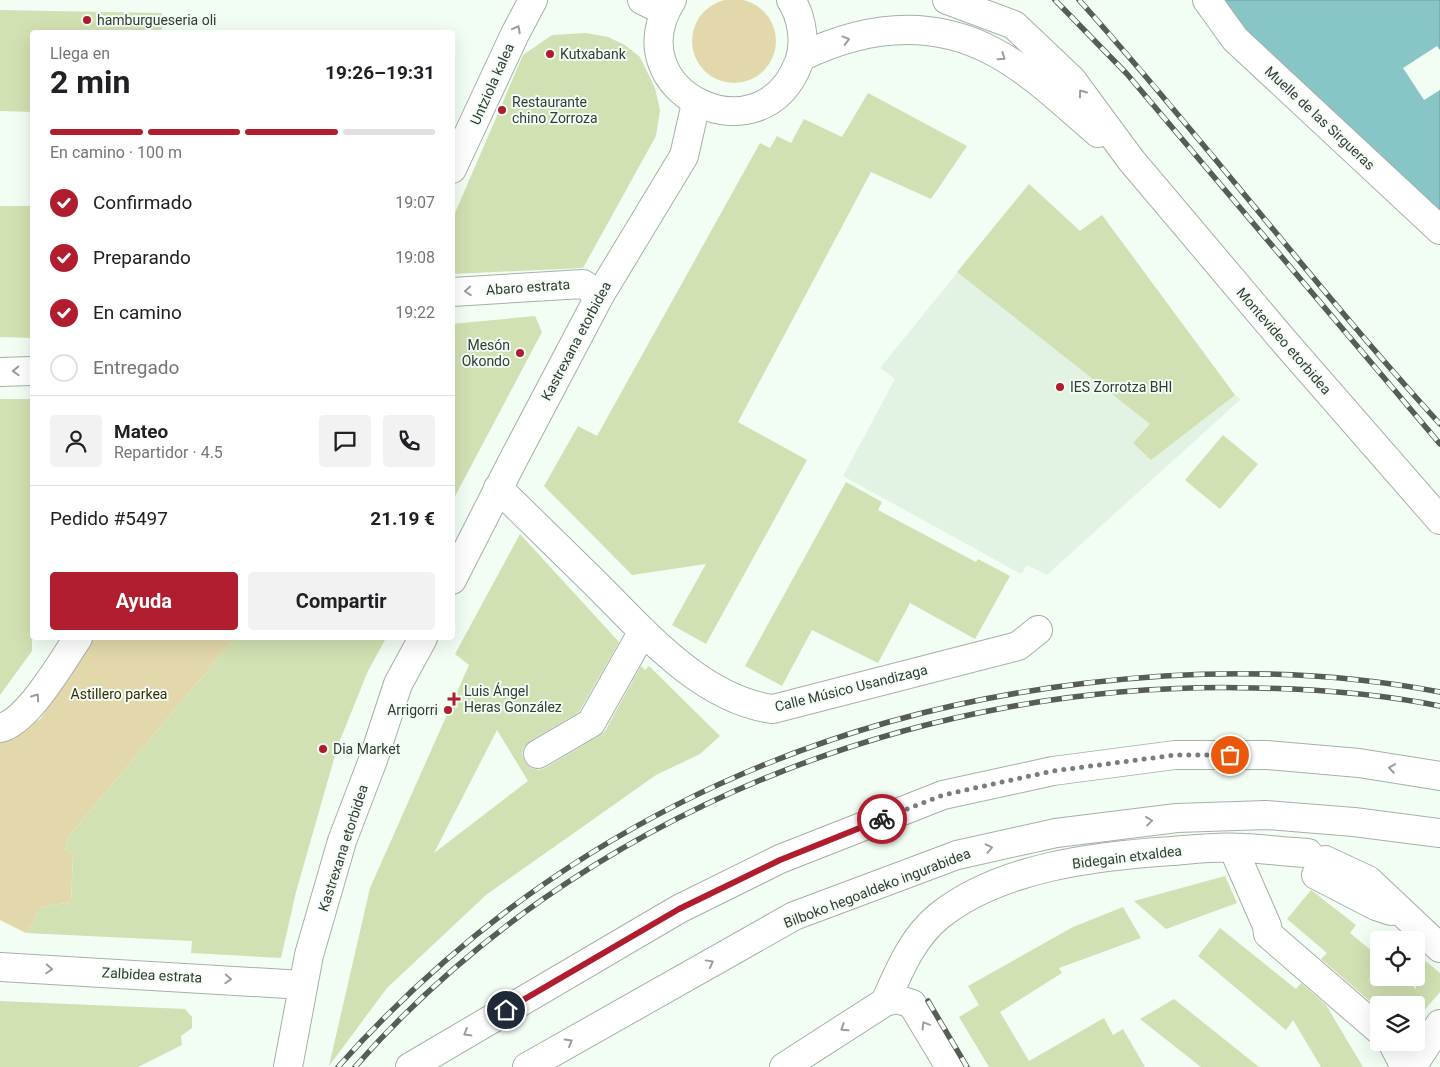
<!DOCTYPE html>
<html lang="es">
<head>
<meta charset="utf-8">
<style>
  body { margin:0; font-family:Roboto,sans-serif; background:#f2f2f2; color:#202124; height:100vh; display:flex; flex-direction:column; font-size:19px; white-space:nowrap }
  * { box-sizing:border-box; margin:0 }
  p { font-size:16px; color:#757577 }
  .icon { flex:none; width:28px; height:28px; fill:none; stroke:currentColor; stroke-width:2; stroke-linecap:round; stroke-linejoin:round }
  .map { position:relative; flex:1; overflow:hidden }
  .side { position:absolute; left:30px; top:30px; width:425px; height:610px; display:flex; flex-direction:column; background:#fff; border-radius:5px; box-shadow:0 5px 20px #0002 }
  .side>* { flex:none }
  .controls { position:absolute; left:1370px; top:931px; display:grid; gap:10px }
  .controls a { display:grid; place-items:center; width:55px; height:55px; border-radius:5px; background:#fff; box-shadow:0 5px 20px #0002; font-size:25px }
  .pin { position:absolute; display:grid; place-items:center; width:42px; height:42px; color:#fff; margin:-21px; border:2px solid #fff; border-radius:50%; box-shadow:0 1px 5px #0007 }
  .courier { position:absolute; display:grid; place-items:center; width:50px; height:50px; margin:-25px; border:4px solid #b01d2e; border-radius:50%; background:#fff; color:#222; box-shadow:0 1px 6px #0007 }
  .headline em { font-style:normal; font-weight:700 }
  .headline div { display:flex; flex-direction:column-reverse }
  .headline { display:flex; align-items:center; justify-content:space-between; height:85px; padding:0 20px }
  h1 { font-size:32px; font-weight:700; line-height:38px }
  .bar { display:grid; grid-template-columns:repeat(4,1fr); gap:8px 5px; align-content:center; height:60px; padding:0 20px }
  .bar i { height:6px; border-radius:4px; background:#e0e0e0 }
  .bar .current { background:#b01d2e }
  .bar p { grid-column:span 4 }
  .line { display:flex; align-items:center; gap:12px; padding:0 20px; border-top:1px solid #e0e0e0 }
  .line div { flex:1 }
  .round { display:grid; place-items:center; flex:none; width:52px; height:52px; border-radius:5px; background:#f2f2f2 }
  ol { padding:0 20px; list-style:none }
  li { display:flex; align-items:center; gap:15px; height:55px }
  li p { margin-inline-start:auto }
  li .icon { padding:5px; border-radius:50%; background:#b01d2e; color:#fff; stroke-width:4 }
  li:last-child { color:#757577 }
  li i { width:28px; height:28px; border:2px solid #e0e0e0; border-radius:50% }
  .cta { display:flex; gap:10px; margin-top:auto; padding:10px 20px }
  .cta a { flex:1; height:58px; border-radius:5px; background:#b01d2e; color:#fff; font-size:20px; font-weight:700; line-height:58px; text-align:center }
  .cta a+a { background:#f2f2f2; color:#202124 }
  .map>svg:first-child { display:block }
  .built { fill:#e2f3e3 }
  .green { fill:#e2d8ab }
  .water { fill:#88c5c6; stroke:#709c9b }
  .pier { fill:#f2fdf3 }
  .building { fill:#d2e1b3; fill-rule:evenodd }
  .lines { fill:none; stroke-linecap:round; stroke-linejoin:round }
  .street-casing { stroke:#a6b0a7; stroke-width:30 }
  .secondary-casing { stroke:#a6b0a7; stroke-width:30 }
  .primary-casing { stroke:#a6b0a7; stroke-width:30 }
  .highway-casing { stroke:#a6b0a7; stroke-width:30 }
  .street { stroke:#fff; stroke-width:28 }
  .secondary { stroke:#fff; stroke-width:28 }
  .primary { stroke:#fff; stroke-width:28 }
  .highway { stroke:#fff; stroke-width:28 }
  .rail-casing { stroke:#575c57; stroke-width:5.5 }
  .rail { stroke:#f2fdf3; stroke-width:4; stroke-dasharray:11; stroke-linecap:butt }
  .oneway { stroke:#9b9d9b }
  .done { stroke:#787f79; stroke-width:5; stroke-dasharray:0 9 }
  .route { stroke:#b01d2e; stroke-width:6 }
  .poi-dot { fill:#b01d2e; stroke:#f2fdf3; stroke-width:2 }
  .labels { text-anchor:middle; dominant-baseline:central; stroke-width:4; stroke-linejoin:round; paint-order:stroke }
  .poi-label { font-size:14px; fill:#373b37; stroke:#f2fdf3; text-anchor:start }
  .street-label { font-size:14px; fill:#373b37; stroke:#f2fdf3 }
  .park-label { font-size:14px; fill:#372f08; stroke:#f2fdf3 }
</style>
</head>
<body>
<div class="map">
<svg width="1440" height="1067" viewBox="0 0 1440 1067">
  <rect width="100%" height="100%" fill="#f2fdf3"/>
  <!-- built -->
  <path class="built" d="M 1029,184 L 1080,231 L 1102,215 L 1235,395 L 1241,399 L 1047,575 L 1027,565 L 1021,574 L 843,476 L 895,379 L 880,368 Z"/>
  <!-- green -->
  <path class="green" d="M692 41a42 42 0 1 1 84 0a42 42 0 1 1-84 0Z
    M 92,638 L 235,638 L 69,836 L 65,850 L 73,854 L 71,902 L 42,907 L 26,933 L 0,920 L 0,738 L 11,736 L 40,719 Z"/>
  <!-- water -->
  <path class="water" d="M 1221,0 L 1440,0 L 1440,215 L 1245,31 Z"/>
  <!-- pier -->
  <path class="pier" d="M 1437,46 L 1440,50 L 1440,90 L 1424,100 L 1403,68 Z"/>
  <!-- building -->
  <path class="building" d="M 0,10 L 162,13 L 162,32 L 32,32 L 32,112 L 0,111 Z
    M 586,33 L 608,37 L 625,45 L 640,57 L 655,88 L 660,110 L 656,136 L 583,268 L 452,274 L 452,220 L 523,55 L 552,35 Z
    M 868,93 L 967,146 L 931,199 L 871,172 L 738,422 L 807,460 L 706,644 L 672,625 L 706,564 L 632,575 L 544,486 L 578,426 L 597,436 L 760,143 L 770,148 L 777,136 L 791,143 L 804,119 L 842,137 Z
    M 1029,184 L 1080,231 L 1102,215 L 1235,395 L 1151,460 L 1133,443 L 1150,424 L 957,272 Z
    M 0,206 L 32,206 L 32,338 L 0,337 Z
    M 535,316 L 542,332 L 452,502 L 452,324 Z
    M 0,399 L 32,399 L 32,651 L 0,695 Z
    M 1223,435 L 1258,464 L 1220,509 L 1185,480 Z
    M 846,482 L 882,502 L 878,510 L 976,562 L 978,559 L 1010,576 L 975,639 L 910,603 L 878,663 L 812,630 L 782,686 L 745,666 Z
    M 520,534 L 619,642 L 579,712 L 530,741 L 524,747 L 522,754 L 525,762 L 531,768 L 539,770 L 545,768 L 599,736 L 605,731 L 641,666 L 645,670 L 649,666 L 720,736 L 700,754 L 656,775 L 486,895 L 387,988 L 329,1066 L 370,888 L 469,665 L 455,654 ZM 497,730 L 528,781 L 434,853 Z
    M 235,638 L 386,638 L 368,671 L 338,745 L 296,892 L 281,958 L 191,953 L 192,941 L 26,933 L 42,907 L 71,902 L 73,854 L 65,850 L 69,836 Z
    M 1225,876 L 1237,903 L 1166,929 L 1134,901 Z
    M 1311,890 L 1356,925 L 1350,933 L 1379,957 L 1379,978 L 1403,978 L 1416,989 L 1416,953 L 1440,973 L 1440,992 L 1416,1020 L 1416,1005 L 1379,1005 L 1379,1009 L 1321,959 L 1327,953 L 1287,919 Z
    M 1123,907 L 1141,938 L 1059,968 L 1062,973 L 1000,1012 L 1029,1061 L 1104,1018 L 1113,1035 L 1123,1029 L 1145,1067 L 989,1067 L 959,1017 L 979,1005 L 968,986 L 1073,927 Z
    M 1220,928 L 1296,989 L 1301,983 L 1326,1005 L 1363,1067 L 1321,1067 L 1293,1020 L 1286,1030 L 1198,956 Z
    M 1174,999 L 1259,1067 L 1201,1067 L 1140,1019 Z
    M 0,1001 L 185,1009 L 192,1017 L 192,1028 L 181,1036 L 182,1045 L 138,1067 L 0,1067 Z"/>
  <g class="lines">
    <!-- street casing -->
    <g class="street-casing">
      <path id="street" d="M 1207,0 L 1235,39 L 1440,230
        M 452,169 L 515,34 L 533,0
        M 452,292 L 583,284 L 600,295
        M 0,372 L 32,371
        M 498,488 C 531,520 563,552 596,584 C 644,632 702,700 773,709 L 1018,646 L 1038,630
        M 0,728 C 28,722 62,661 78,638
        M 538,754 L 591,723 L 643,631
        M 1233,848 L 1267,926 L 1268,934 L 1379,1030
        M 1325,860 L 1368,880 L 1440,948
        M 1316,875 L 1376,906 L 1391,911
        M 0,967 L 303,985
        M 885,1002 C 899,971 912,938 939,916 C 1000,867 1096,856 1172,851 C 1196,849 1220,846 1244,848 C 1265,849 1287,852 1308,853
        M 1392,1042 L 1405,1067
        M 1412,1067 L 1440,1024"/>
    </g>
    <!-- secondary casing -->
    <g class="secondary-casing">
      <path id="secondary" d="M 452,580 L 511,464 L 600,295 L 684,156 L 696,103
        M 288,1067 L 309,955 L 342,841 L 373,760 L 398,684 L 423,638
        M 784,1067 L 885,1002 L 897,999 L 912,1004 L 950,1067"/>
    </g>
    <!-- primary casing -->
    <g class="primary-casing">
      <path id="primary" d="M 642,0 L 664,11
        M 672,0 C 614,91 761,163 799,62 C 806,43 802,17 791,0
        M 947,0 L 1014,25 L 1072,80 L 1131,160 L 1283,340 L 1440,520
        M 801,57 C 863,27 929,18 992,51 C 1031,71 1065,105 1098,133"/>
    </g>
    <!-- highway casing -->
    <g class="highway-casing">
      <path id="highway" d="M 410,1067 L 679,909 L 780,859 L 943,795 L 1053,771 L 1175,755 L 1267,755 L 1359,763 L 1440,776
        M 527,1067 L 794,916 L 957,855 L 1056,833 L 1177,818 L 1266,815 L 1354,822 L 1440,833"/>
    </g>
    <!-- street -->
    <use href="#street" class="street"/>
    <!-- secondary -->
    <use href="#secondary" class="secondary"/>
    <!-- primary -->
    <use href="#primary" class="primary"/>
    <!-- highway -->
    <use href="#highway" class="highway"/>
    <!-- rail casing -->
    <g class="rail-casing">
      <path id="rail" d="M 1055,0 L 1127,74 L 1440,444
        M 1079,0 C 1203,138 1315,287 1440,424
        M 928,1001 L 967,1067
        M 338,1067 C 535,846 794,717 1087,683 C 1204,669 1324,670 1440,692
        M 355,1067 C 578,813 921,679 1255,688 C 1317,689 1379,694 1440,706"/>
    </g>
    <!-- rail -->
    <use href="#rail" class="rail"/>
  </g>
  <!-- one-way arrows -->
  <defs><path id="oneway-chevron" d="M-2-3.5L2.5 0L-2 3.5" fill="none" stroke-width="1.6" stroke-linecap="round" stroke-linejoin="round" transform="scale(1.25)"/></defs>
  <g class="oneway">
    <use href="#oneway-chevron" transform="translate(517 29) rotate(-62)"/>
    <use href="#oneway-chevron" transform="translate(846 40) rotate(-15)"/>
    <use href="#oneway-chevron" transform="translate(1002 57) rotate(34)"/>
    <use href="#oneway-chevron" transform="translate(1082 93) rotate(-126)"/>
    <use href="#oneway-chevron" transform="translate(468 291) rotate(176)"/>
    <use href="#oneway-chevron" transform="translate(16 371) rotate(178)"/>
    <use href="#oneway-chevron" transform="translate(36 697) rotate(-55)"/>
    <use href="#oneway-chevron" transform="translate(1392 768) rotate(-171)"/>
    <use href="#oneway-chevron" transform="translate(1149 821) rotate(-7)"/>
    <use href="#oneway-chevron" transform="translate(989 848) rotate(-12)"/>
    <use href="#oneway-chevron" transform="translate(710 963) rotate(-29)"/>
    <use href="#oneway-chevron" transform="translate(49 969) rotate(3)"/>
    <use href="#oneway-chevron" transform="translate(228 979) rotate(3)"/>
    <use href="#oneway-chevron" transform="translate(925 1025) rotate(-121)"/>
    <use href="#oneway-chevron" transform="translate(844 1028) rotate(147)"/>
    <use href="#oneway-chevron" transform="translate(467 1033) rotate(149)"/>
    <use href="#oneway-chevron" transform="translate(569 1042) rotate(-30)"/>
  </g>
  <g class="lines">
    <!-- done -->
    <path class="done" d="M 882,819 L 943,795 L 1053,771 L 1175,755 L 1230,755"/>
    <!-- route -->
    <path class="route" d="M 506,1010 L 679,909 L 780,860 L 882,819"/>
  </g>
  <!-- markers -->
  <g class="poi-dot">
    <circle cx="87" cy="20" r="5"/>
    <circle cx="550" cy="54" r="5"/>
    <circle cx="502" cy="110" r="5"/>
    <circle cx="520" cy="353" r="5"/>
    <circle cx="1060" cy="387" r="5"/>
    <path d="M451.5 691.5h5v5h5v5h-5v5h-5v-5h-5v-5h5z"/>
    <circle cx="448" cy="710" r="5"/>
    <circle cx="323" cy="749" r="5"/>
  </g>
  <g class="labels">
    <!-- poi labels -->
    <g class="poi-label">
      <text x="97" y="20">hamburgueseria oli</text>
      <text x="560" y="54">Kutxabank</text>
      <text x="512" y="102">Restaurante<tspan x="512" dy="16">chino Zorroza</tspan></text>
      <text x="510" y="345" text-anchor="end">Mesón<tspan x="510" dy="16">Okondo</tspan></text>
      <text x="1070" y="387">IES Zorrotza BHI</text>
      <text x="464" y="691">Luis Ángel<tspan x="464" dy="16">Heras González</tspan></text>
      <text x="438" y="710" text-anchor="end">Arrigorri</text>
      <text x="333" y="749">Dia Market</text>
    </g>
    <!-- street labels -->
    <g class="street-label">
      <text transform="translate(492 84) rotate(-66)">Untziola kalea</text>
      <text transform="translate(1320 118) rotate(43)">Muelle de las Sirgueras</text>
      <text transform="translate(528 287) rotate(-4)">Abaro estrata</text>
      <text transform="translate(576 341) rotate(-62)">Kastrexana etorbidea</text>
      <text transform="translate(1284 341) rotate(49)">Montevideo etorbidea</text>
      <text transform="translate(851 688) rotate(-14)">Calle Músico Usandizaga</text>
      <text transform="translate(343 848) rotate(-72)">Kastrexana etorbidea</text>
      <text transform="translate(1127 857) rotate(-7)">Bidegain etxaldea</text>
      <text transform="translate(877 888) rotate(-21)">Bilboko hegoaldeko ingurabidea</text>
      <text transform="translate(152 975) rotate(3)">Zalbidea estrata</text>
    </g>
    <!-- park labels -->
    <g class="park-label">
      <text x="119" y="694">Astillero parkea</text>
    </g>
  </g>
</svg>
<div class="controls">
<a><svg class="icon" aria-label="locate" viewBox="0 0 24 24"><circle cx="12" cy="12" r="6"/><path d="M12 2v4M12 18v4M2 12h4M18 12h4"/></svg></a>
<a><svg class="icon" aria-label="layers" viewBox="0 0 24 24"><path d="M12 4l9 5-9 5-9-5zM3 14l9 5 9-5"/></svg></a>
</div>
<div class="pin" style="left:1230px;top:755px;background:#ea580c"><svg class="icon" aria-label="bag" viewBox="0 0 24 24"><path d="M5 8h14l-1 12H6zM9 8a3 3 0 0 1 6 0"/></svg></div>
<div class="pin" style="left:506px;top:1010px;background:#1f2937"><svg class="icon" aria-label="home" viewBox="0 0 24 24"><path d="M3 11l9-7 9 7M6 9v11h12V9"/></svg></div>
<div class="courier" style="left:882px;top:819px"><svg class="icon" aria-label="bike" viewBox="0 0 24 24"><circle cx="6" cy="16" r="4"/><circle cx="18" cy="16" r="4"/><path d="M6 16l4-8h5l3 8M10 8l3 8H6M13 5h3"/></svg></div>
<section class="side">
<div class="headline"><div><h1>2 min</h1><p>Llega en</p></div><em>19:26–19:31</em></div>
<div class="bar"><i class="current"></i><i class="current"></i><i class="current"></i><i></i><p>En camino · 100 m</p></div>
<ol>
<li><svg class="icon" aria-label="check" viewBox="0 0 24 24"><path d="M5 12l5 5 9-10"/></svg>Confirmado<p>19:07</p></li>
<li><svg class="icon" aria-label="check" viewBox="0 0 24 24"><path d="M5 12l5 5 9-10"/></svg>Preparando<p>19:08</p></li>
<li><svg class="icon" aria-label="check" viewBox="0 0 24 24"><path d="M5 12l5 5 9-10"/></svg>En camino<p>19:22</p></li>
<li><i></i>Entregado</li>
</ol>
<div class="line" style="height:90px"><a class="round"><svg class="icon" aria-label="person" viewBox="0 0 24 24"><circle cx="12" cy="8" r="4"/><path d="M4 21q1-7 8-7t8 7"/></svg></a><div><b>Mateo</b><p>Repartidor · 4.5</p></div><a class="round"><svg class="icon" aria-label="chat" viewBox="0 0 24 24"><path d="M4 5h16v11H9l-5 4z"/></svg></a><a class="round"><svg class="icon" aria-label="phone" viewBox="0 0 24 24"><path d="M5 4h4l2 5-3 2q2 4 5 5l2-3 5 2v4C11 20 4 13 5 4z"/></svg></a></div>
<div class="line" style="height:65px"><div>Pedido #5497</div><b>21.19 €</b></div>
<div class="cta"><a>Ayuda</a><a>Compartir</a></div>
</section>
</div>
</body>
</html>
